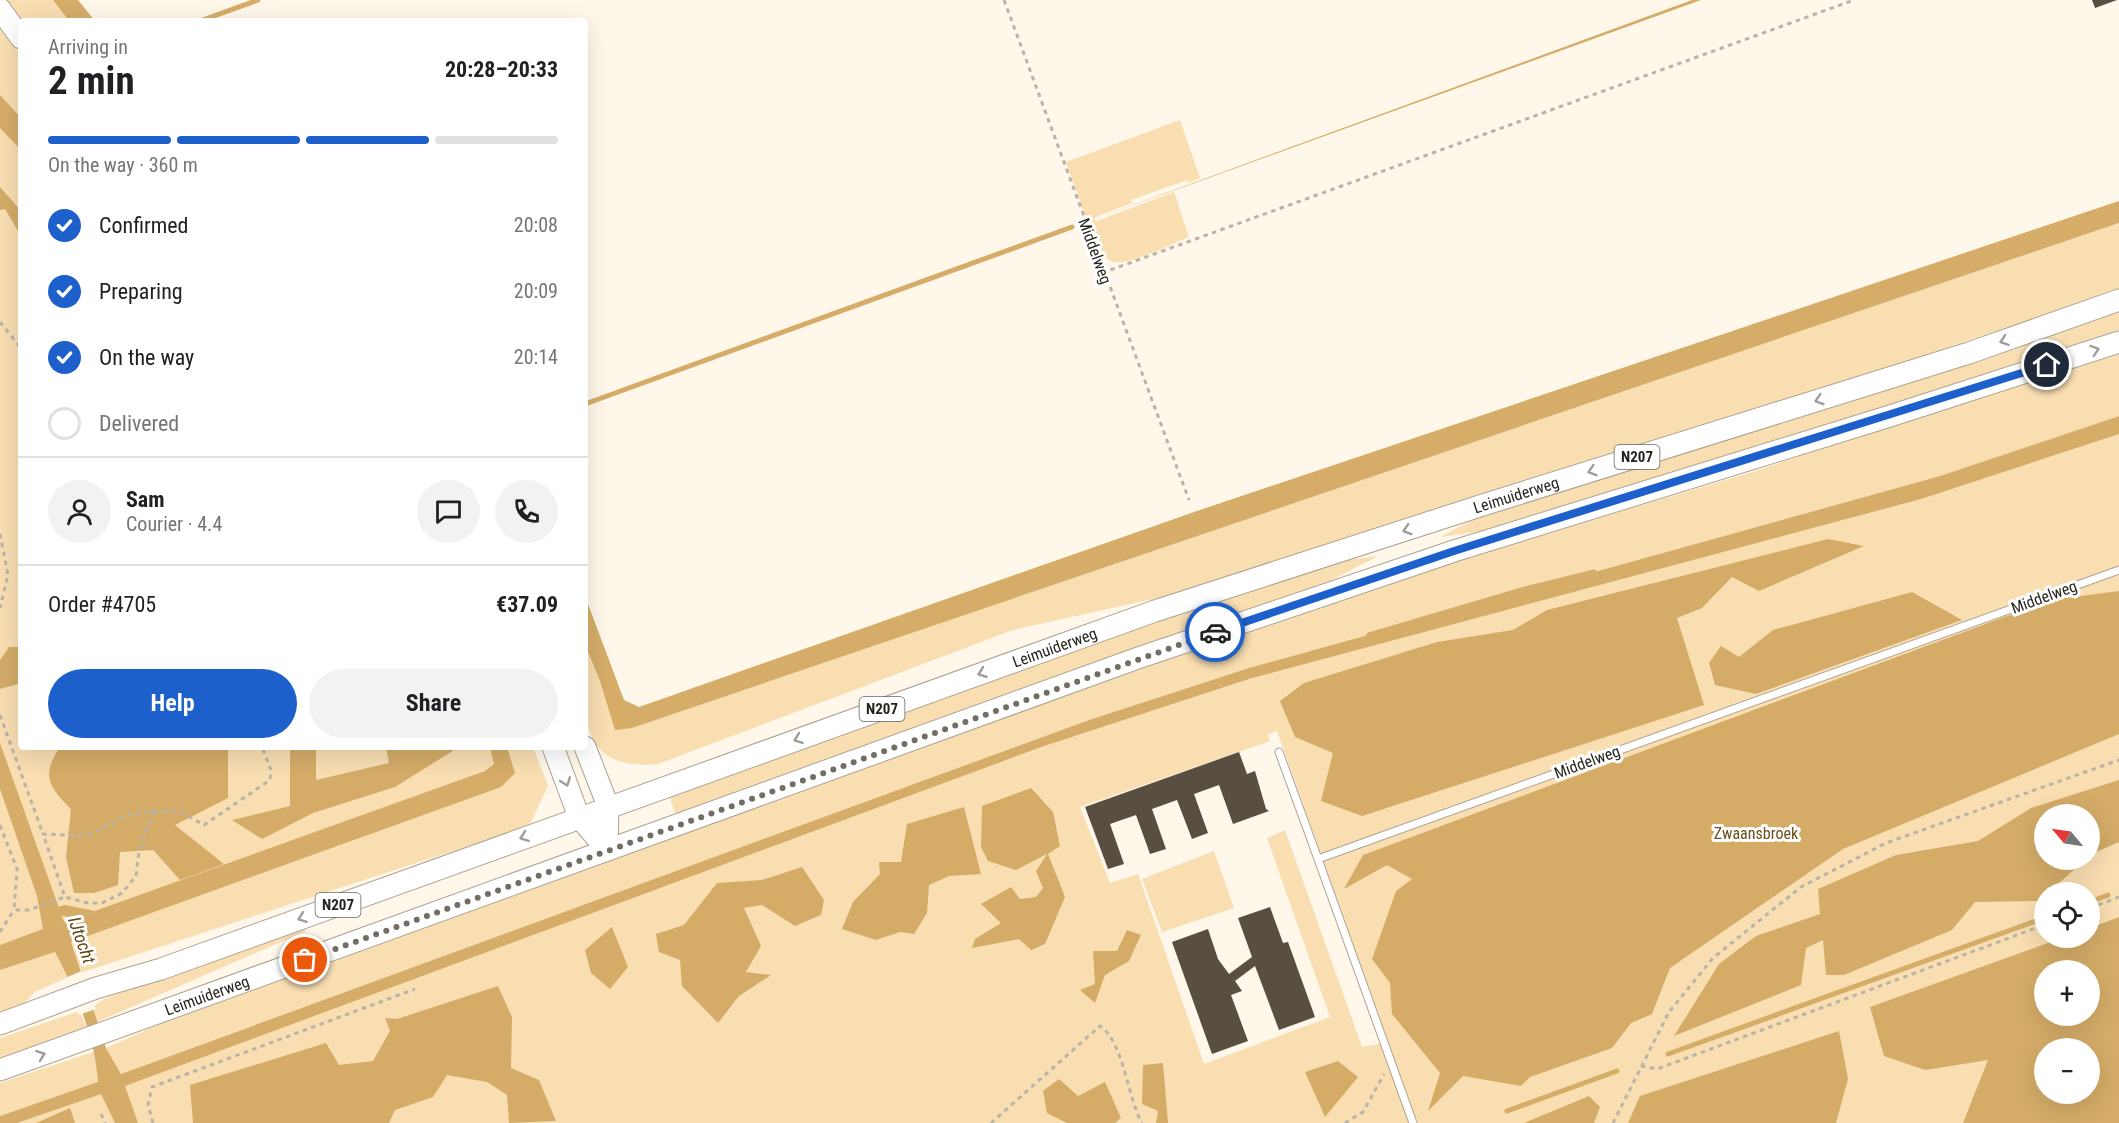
<!DOCTYPE html>
<html lang="en">
<head>
<meta charset="utf-8">
<style>
  body { margin:0; font-family:"Roboto Condensed",sans-serif; background:#f2f2f2; color:#202124; height:100vh; display:flex; flex-direction:column; font-size:22px; white-space:nowrap }
  * { box-sizing:border-box; margin:0 }
  p { font-size:20px; color:#757577 }
  .icon { flex:none; width:33px; height:33px; fill:none; stroke:currentColor; stroke-width:2; stroke-linecap:round; stroke-linejoin:round }
  .map { position:relative; flex:1; overflow:hidden }
  .sheet { position:absolute; left:18px; top:18px; width:570px; height:732px; display:flex; flex-direction:column; background:#fff; border-radius:6px; box-shadow:0 6px 24px #0002 }
  .sheet>* { flex:none }
  .needle { width:39px; rotate:299deg }
  .tools { position:absolute; left:2034px; top:804px; display:grid; gap:12px }
  .tools a { display:grid; place-items:center; width:66px; height:66px; border-radius:50%; background:#fff; box-shadow:0 6px 24px #0002; font-size:30px }
  .pin { position:absolute; display:grid; place-items:center; width:51px; height:51px; color:#fff; margin:-26px; border:3px solid #fff; border-radius:50%; box-shadow:0 2px 6px #0007 }
  .courier { position:absolute; display:grid; place-items:center; width:60px; height:60px; margin:-30px; border:4px solid #1d60cc; border-radius:50%; background:#fff; color:#222; box-shadow:0 2px 8px #0007 }
  .summary em { font-style:normal; font-weight:700 }
  .summary div { display:flex; flex-direction:column-reverse }
  .summary { display:flex; align-items:center; justify-content:space-between; height:102px; padding:0 30px }
  h1 { font-size:39px; font-weight:700; line-height:45px }
  .bar { display:grid; grid-template-columns:repeat(4,1fr); gap:9px 6px; align-content:center; height:72px; padding:0 30px }
  .bar i { height:8px; border-radius:4px; background:#e0e0e0 }
  .bar .on { background:#1d60cc }
  .bar p { grid-column:span 4 }
  .line { display:flex; align-items:center; gap:15px; padding:0 30px; border-top:2px solid #e0e0e0 }
  .line div { flex:1 }
  .round { display:grid; place-items:center; flex:none; width:63px; height:63px; border-radius:32px; background:#f2f2f2 }
  ol { padding:0 30px; list-style:none }
  li { display:flex; align-items:center; gap:18px; height:66px }
  li p { margin-inline-start:auto }
  li .icon { padding:6px; border-radius:50%; background:#1d60cc; color:#fff; stroke-width:4 }
  li:last-child { color:#757577 }
  li i { width:33px; height:33px; border:3px solid #e0e0e0; border-radius:50% }
  .button { display:flex; gap:12px; margin-top:auto; padding:12px 30px }
  .button a { flex:1; height:69px; border-radius:36px; background:#1d60cc; color:#fff; font-size:24px; font-weight:700; line-height:69px; text-align:center }
  .button a+a { background:#f2f2f2; color:#202124 }
  .map>svg:first-child { display:block }
  .green { fill:#f9deb2; fill-rule:evenodd }
  .forest { fill:#d4ac68; fill-rule:evenodd }
  .water { fill:#d5ad68 }
  .pier { fill:#fff7e9 }
  .lines { fill:none; stroke-linecap:round; stroke-linejoin:round }
  .stream { stroke:#d5ad68; stroke-width:5 }
  .building { fill:#584f41 }
  .service-casing { stroke:#aca292; stroke-width:9 }
  .primary-casing { stroke:#aca292; stroke-width:23 }
  .path { stroke:#bab3a8; stroke-width:3; stroke-dasharray:4.5 4.5; stroke-linecap:butt }
  .service { stroke:#fff; stroke-width:7 }
  .primary { stroke:#fff; stroke-width:21 }
  .oneway { stroke:#9e9c99 }
  .done { stroke:#736d64; stroke-width:6; stroke-dasharray:0 10.8 }
  .route { stroke:#1d60cc; stroke-width:8 }
  .labels { text-anchor:middle; dominant-baseline:central; stroke-width:6; stroke-linejoin:round; paint-order:stroke }
  .shield { fill:#fff; stroke:#686561; stroke-width:1.5 }
  .shield-label { font-size:15px; font-weight:bold; fill:#27231d }
  .street-label { font-size:16px; fill:#27231d; stroke:#fff }
  .park-label { font-size:16px; fill:#6c501c; stroke:#fff }
  .water-label { font-size:18px; font-style:italic; fill:#624611; stroke:#fff }
</style>
</head>
<body>
<div class="map">
<svg width="2119" height="1123" viewBox="0 0 2119 1123">
  <rect width="100%" height="100%" fill="#fff7e9"/>
  <!-- green -->
  <path class="green" d="M 5,0 L 53,0 L 69,21 L 21,21 L 21,24 Z
    M 0,27 L 21,55 L 21,747 L 533,747 L 548,786 L 529,826 L 80,973 L 67,932 L 0,956 Z
    M 1180,120 L 1200,178 L 1188,183 L 1187,180 L 1131,200 L 1132,203 L 1098,216 L 1094,219 L 1097,221 L 1174,192 L 1189,237 C 1173,243 1131,265 1115,262 C 1105,260 1102,254 1100,245 L 1096,246 L 1066,162 Z
    M 2119,223 L 2119,290 L 1818,391 L 1483,493 L 1176,594 L 1013,630 L 658,764 C 572,772 585,705 585,645 L 600,681 L 632,728 Z
    M 2119,309 L 2119,330 L 1915,399 L 1492,530 L 1440,537 L 1489,511 Z
    M 2119,350 L 2119,416 L 1940,476 L 1249,668 L 1089,720 L 121,1074 L 106,1048 L 160,1024 L 625,853 L 1382,583 L 1749,473 Z
    M 2119,426 L 2119,1123 L 0,1123 L 1245,672 L 1248,679 L 1926,489 ZM 1277,731 L 1388,1042 L 1362,1047 L 1285,830 L 1267,838 L 1330,1017 L 1204,1064 L 1138,874 L 1110,883 L 1080,807 L 1270,741 L 1268,735 ZM 2044,814 L 2090,814 L 2090,860 L 2044,860 ZM 2044,892 L 2090,892 L 2090,938 L 2044,938 ZM 2044,970 L 2090,970 L 2090,1016 L 2044,1016 ZM 2044,1048 L 2090,1048 L 2090,1094 L 2044,1094 Z
    M 1378,556 L 1330,581 L 676,816 L 669,795 L 1136,627 L 1327,563 Z
    M 1214,851 L 1234,908 L 1162,932 L 1142,879 Z
    M 303,926 L 306,931 L 97,1022 L 92,1007 L 106,998 Z
    M 55,952 L 68,977 L 35,992 L 18,1010 L 0,1017 L 0,970 Z
    M 80,1011 L 87,1029 L 0,1061 L 0,1038 Z
    M 96,1051 L 98,1083 L 0,1116 L 0,1083 Z"/>
  <!-- forest -->
  <path class="forest" d="M 0,187 L 21,211 L 21,236 L 5,209 L 0,210 Z
    M 1828,539 L 1864,546 L 1759,591 L 1732,577 L 1702,608 L 1677,618 L 1704,705 L 1362,816 L 1321,801 L 1333,753 L 1295,737 L 1280,701 L 1304,683 L 1437,642 L 1513,630 L 1547,610 Z
    M 2119,591 L 2119,734 L 1843,849 L 1670,968 L 1652,1014 L 1631,1023 L 1612,1048 L 1530,1077 L 1521,1086 L 1463,1076 L 1428,1111 L 1440,1073 L 1392,1014 L 1390,983 L 1372,959 L 1396,891 L 1412,879 L 1387,865 L 1344,889 L 1363,855 L 2050,600 Z
    M 1912,592 L 1962,620 L 1756,694 L 1715,685 L 1709,663 L 1721,646 L 1739,657 L 1773,630 Z
    M 9,647 L 21,647 L 21,683 L 0,689 L 0,660 Z
    M 60,747 L 228,747 L 228,798 L 175,825 L 224,864 L 180,880 L 153,850 L 120,852 L 118,885 L 94,893 L 74,893 L 66,857 L 71,809 C 48,786 41,776 60,747 Z
    M 290,747 L 316,747 L 316,780 L 389,763 L 386,747 L 459,747 L 395,787 L 313,813 L 262,839 L 232,820 L 290,806 Z
    M 2119,780 L 2119,842 L 2090,855 L 2090,814 L 2044,814 L 2044,860 L 2085,860 L 2049,892 L 2044,892 L 2040,901 L 1975,902 L 1952,930 L 1844,975 L 1826,975 L 1823,940 L 1806,948 L 1801,985 L 1674,1036 L 1719,964 L 1756,936 L 1820,914 L 1818,889 L 1896,855 L 1978,841 L 2031,808 Z
    M 1031,788 L 1053,812 L 1060,846 L 1048,854 L 1065,897 L 1045,944 L 1031,950 L 1019,939 L 972,948 L 975,939 L 1001,923 L 981,904 L 1011,887 L 1020,899 L 1036,897 L 1043,888 L 1036,871 L 1047,854 L 1016,870 L 988,861 L 981,847 L 982,806 Z
    M 964,807 L 981,874 L 949,876 L 929,885 L 927,913 L 914,934 L 900,932 L 876,940 L 842,929 L 853,902 L 880,874 L 879,862 L 901,862 L 907,824 Z
    M 802,867 L 824,900 L 821,915 L 795,926 L 762,905 L 744,908 L 761,946 L 746,972 L 771,975 L 739,996 L 718,1023 L 682,986 L 680,960 L 659,952 L 656,934 L 684,925 L 717,883 L 762,880 Z
    M 65,905 L 95,911 L 73,919 L 61,915 L 58,907 Z
    M 2119,917 L 2119,1123 L 1963,1123 L 1988,1060 L 1925,1070 L 1884,1056 L 1870,1007 L 2062,938 L 2090,938 L 2090,928 ZM 2044,970 L 2090,970 L 2090,1016 L 2044,1016 ZM 2044,1048 L 2090,1048 L 2090,1094 L 2044,1094 Z
    M 612,927 L 628,967 L 610,989 L 591,973 L 585,950 Z
    M 1127,930 L 1141,935 L 1129,961 L 1105,975 L 1095,1003 L 1080,990 L 1095,984 L 1093,951 L 1117,951 Z
    M 498,986 L 512,1017 L 511,1068 L 539,1080 L 556,1121 L 509,1123 L 507,1095 L 487,1082 L 447,1075 L 433,1097 L 395,1110 L 389,1123 L 193,1123 L 190,1085 L 326,1043 L 339,1065 L 373,1061 L 390,1031 L 385,1018 L 397,1019 Z
    M 1839,1031 L 1848,1079 L 1836,1123 L 1628,1123 L 1640,1096 Z
    M 1338,1061 L 1358,1077 L 1325,1117 L 1305,1072 Z
    M 1163,1063 L 1168,1123 L 1156,1123 L 1158,1111 L 1142,1104 L 1143,1065 Z
    M 1059,1079 L 1078,1096 L 1105,1082 L 1121,1118 L 1115,1123 L 1067,1123 L 1047,1113 L 1043,1091 Z
    M 1589,1096 L 1600,1107 L 1594,1123 L 1524,1123 Z
    M 70,1108 L 75,1123 L 36,1123 Z"/>
  <!-- water -->
  <path class="water" d="M 53,0 L 78,0 L 95,21 L 69,21 Z
    M 1692,0 L 1701,0 L 1095,219 Z
    M 0,95 L 21,118 L 21,150 L 0,128 Z
    M 2119,201 L 2119,223 L 632,728 L 615,730 L 600,681 L 585,645 L 585,596 L 624,700 L 639,707 L 1197,511 Z
    M 2119,416 L 2119,434 L 1921,499 L 1252,678 L 1044,746 L 125,1086 L 138,1123 L 115,1123 L 101,1094 L 17,1123 L 0,1123 L 0,1116 L 98,1082 C 95,1037 76,992 55,952 L 0,970 L 0,945 L 43,929 L 37,896 L 0,789 L 0,743 L 64,922 L 485,771 L 494,764 L 490,747 L 507,747 L 515,773 L 501,787 L 71,942 L 106,1048 L 121,1074 L 1089,720 L 1249,668 L 1940,476 Z"/>
  <!-- pier -->
  <path class="pier" d="M 82,971 L 96,1009 L 78,1015 L 65,978 Z"/>
  <g class="lines">
    <!-- stream -->
    <path class="stream" d="M 200,21 L 258,0
      M 585,404 L 1072,227
      M 1369,635 L 1525,589 L 1594,572
      M 2090,902 L 2108,895
      M 1668,1054 L 2044,918
      M 1507,1111 L 1617,1071"/>
  </g>
  <!-- building -->
  <path class="building" d="M 2092,0 L 2117,0 L 2095,8 Z
    M 1239,752 L 1247,774 L 1255,771 L 1266,809 L 1269,811 L 1233,824 L 1219,785 L 1194,794 L 1208,833 L 1192,839 L 1177,800 L 1152,809 L 1166,849 L 1150,854 L 1136,815 L 1110,824 L 1124,864 L 1108,869 L 1085,807 Z
    M 1270,907 L 1283,943 L 1288,942 L 1315,1017 L 1279,1030 L 1255,966 L 1235,981 L 1242,991 L 1231,995 L 1248,1041 L 1212,1054 L 1172,942 L 1208,929 L 1218,959 L 1229,974 L 1252,957 L 1238,918 Z"/>
  <g class="lines">
    <!-- service casing -->
    <g class="service-casing">
      <path id="service" d="M 1279,752 L 1318,859
        M 1413,1123 L 1318,859 L 2119,570"/>
    </g>
    <!-- primary casing -->
    <g class="primary-casing">
      <g id="primary">
        <path d="M 0,9 L 21,38"/>
        <path d="M 553,747 L 579,817 L 607,850"/>
        <path d="M 585,747 L 608,806 L 607,850"/>
        <path id="s1" d="M 0,1024 L 96,988 L 161,969 L 1155,611 L 1486,504 L 1969,353 L 2119,300"/>
        <path id="s2" d="M 0,1070 L 1138,658 L 1454,551 L 1890,416 L 2119,342"/>
      </g>
    </g>
    <!-- path -->
    <path class="path" d="M 1004,0 L 1189,500
      M 1102,273 L 1854,0
      M 0,322 L 21,348
      M 0,534 L 8,575 L 0,608
      M 0,715 L 43,834
      M 154,811 L 139,851 L 136,876 L 122,893 L 102,903 L 88,903 L 65,897 L 43,834 L 87,836 L 134,812 L 179,811 L 204,825 L 270,780 L 271,770 L 262,747
      M 0,825 L 17,869 L 14,910 L 29,910 L 65,897
      M 2090,908 L 2119,897
      M 0,932 L 14,910
      M 1641,1066 L 1657,1069 L 2044,925
      M 101,1114 L 105,1123
      M 153,1123 L 148,1105 L 152,1087 L 415,989
      M 991,1123 L 1100,1026 C 1124,1042 1127,1097 1142,1123
      M 1345,1123 L 1363,1112 L 1384,1074
      M 1613,1123 L 1669,1012 L 1713,958 L 1801,887 L 1886,843 L 2119,760"/>
    <!-- service -->
    <use href="#service" class="service"/>
    <!-- primary -->
    <use href="#primary" class="primary"/>
  </g>
  <!-- one-way arrows -->
  <defs><path id="oneway-chevron" d="M-2-3.5L2.5 0L-2 3.5" fill="none" stroke-width="1.6" stroke-linecap="round" stroke-linejoin="round" transform="scale(1.5)"/></defs>
  <g class="oneway">
    <use href="#oneway-chevron" transform="translate(2004 341) rotate(161)"/>
    <use href="#oneway-chevron" transform="translate(2095 350) rotate(-18)"/>
    <use href="#oneway-chevron" transform="translate(1819 400) rotate(163)"/>
    <use href="#oneway-chevron" transform="translate(1592 471) rotate(163)"/>
    <use href="#oneway-chevron" transform="translate(1407 530) rotate(162)"/>
    <use href="#oneway-chevron" transform="translate(982 673) rotate(160)"/>
    <use href="#oneway-chevron" transform="translate(798 739) rotate(160)"/>
    <use href="#oneway-chevron" transform="translate(566 782) rotate(69)"/>
    <use href="#oneway-chevron" transform="translate(524 837) rotate(160)"/>
    <use href="#oneway-chevron" transform="translate(302 918) rotate(160)"/>
    <use href="#oneway-chevron" transform="translate(41 1055) rotate(-20)"/>
  </g>
  <g class="lines">
    <!-- done -->
    <path class="done" d="M 305,960 L 1215,632"/>
    <!-- route -->
    <path class="route" d="M 1215,632 L 1454,551 L 2047,365"/>
  </g>
  <g class="labels">
    <!-- shield labels -->
    <g class="shield">
      <rect x="1614.5" y="445" width="45" height="24" rx="4.5"/>
      <rect x="859.5" y="697" width="45" height="24" rx="4.5"/>
      <rect x="315.5" y="893" width="45" height="24" rx="4.5"/>
    </g>
    <g class="shield-label">
      <text x="1637" y="457">N207</text>
      <text x="882" y="709">N207</text>
      <text x="338" y="905">N207</text>
    </g>
    <!-- street labels -->
    <g class="street-label">
      <text transform="translate(1095 251) rotate(70)">Middelweg</text>
      <text stroke="none"><textPath href="#s1" startOffset="1606">Leimuiderweg</textPath></text>
      <text transform="translate(2044 597) rotate(-20)">Middelweg</text>
      <text stroke="none"><textPath href="#s1" startOffset="1120">Leimuiderweg</textPath></text>
      <text transform="translate(1587 762) rotate(-20)">Middelweg</text>
      <text stroke="none"><textPath href="#s2" startOffset="220">Leimuiderweg</textPath></text>
    </g>
    <!-- park labels -->
    <g class="park-label">
      <text x="1756" y="833">Zwaansbroek</text>
    </g>
    <!-- water labels -->
    <g class="water-label">
      <text transform="translate(82 940) rotate(70)">IJtocht</text>
    </g>
  </g>
</svg>
<div class="tools">
<a><svg class="needle" viewBox="-14 -14 28 28"><path d="M0-13l5 13h-10z" fill="#e53935"/><path d="M0 13l5-13h-10z" fill="#757577"/></svg></a>
<a><svg class="icon" aria-label="locate" viewBox="0 0 24 24"><circle cx="12" cy="12" r="6"/><path d="M12 2v4M12 18v4M2 12h4M18 12h4"/></svg></a>
<a>+</a>
<a>−</a>
</div>
<div class="pin" style="left:305px;top:960px;background:#ea580c"><svg class="icon" aria-label="bag" viewBox="0 0 24 24"><path d="M5 8h14l-1 12H6zM9 8a3 3 0 0 1 6 0"/></svg></div>
<div class="pin" style="left:2047px;top:365px;background:#1f2937"><svg class="icon" aria-label="home" viewBox="0 0 24 24"><path d="M3 11l9-7 9 7M6 9v11h12V9"/></svg></div>
<div class="courier" style="left:1215px;top:632px"><svg class="icon" aria-label="car" viewBox="0 0 24 24"><path d="M5 17H2v-5l4-1 3-4h7l3 4 3 1v5h-3M9 17h6M6 11h13"/><circle cx="7" cy="17" r="2"/><circle cx="17" cy="17" r="2"/></svg></div>
<section class="sheet">
<div class="summary"><div><h1>2 min</h1><p>Arriving in</p></div><em>20:28–20:33</em></div>
<div class="bar"><i class="on"></i><i class="on"></i><i class="on"></i><i></i><p>On the way · 360 m</p></div>
<ol>
<li><svg class="icon" aria-label="check" viewBox="0 0 24 24"><path d="M5 12l5 5 9-10"/></svg>Confirmed<p>20:08</p></li>
<li><svg class="icon" aria-label="check" viewBox="0 0 24 24"><path d="M5 12l5 5 9-10"/></svg>Preparing<p>20:09</p></li>
<li><svg class="icon" aria-label="check" viewBox="0 0 24 24"><path d="M5 12l5 5 9-10"/></svg>On the way<p>20:14</p></li>
<li><i></i>Delivered</li>
</ol>
<div class="line" style="height:108px"><a class="round"><svg class="icon" aria-label="person" viewBox="0 0 24 24"><circle cx="12" cy="8" r="4"/><path d="M4 21q1-7 8-7t8 7"/></svg></a><div><b>Sam</b><p>Courier · 4.4</p></div><a class="round"><svg class="icon" aria-label="chat" viewBox="0 0 24 24"><path d="M4 5h16v11H9l-5 4z"/></svg></a><a class="round"><svg class="icon" aria-label="phone" viewBox="0 0 24 24"><path d="M5 4h4l2 5-3 2q2 4 5 5l2-3 5 2v4C11 20 4 13 5 4z"/></svg></a></div>
<div class="line" style="height:78px"><div>Order #4705</div><b>€37.09</b></div>
<div class="button"><a>Help</a><a>Share</a></div>
</section>
</div>
</body>
</html>
